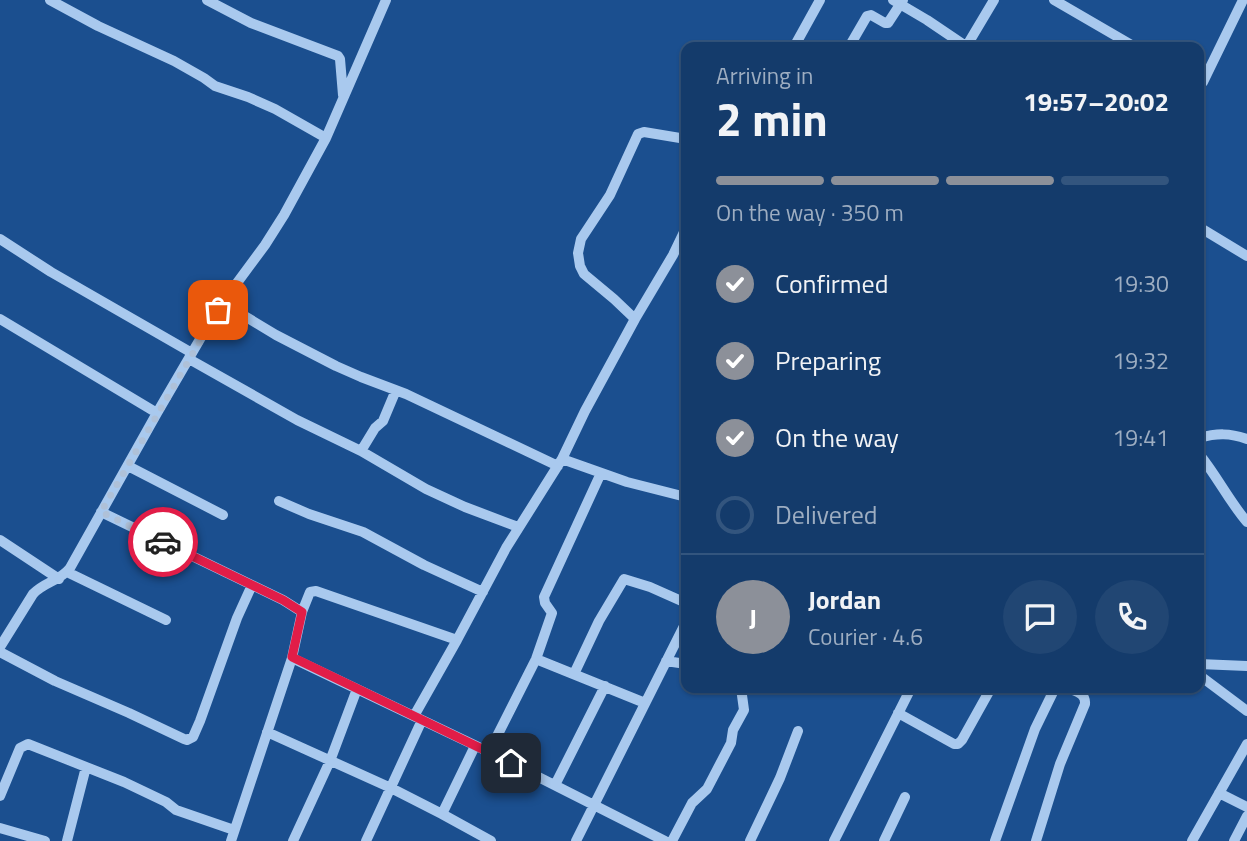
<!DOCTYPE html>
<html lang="en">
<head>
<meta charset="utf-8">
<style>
  body { margin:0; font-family:"Titillium Web",sans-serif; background:#214673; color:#f1f3f6; height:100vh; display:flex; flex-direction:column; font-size:26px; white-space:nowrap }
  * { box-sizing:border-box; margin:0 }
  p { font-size:23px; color:#9dadc1 }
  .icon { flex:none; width:38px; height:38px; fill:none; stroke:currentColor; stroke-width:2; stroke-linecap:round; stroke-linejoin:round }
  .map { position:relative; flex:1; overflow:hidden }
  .drawer { position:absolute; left:681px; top:42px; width:523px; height:651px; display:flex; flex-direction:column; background:#143b6b; border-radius:14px; box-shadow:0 2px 5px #0004,0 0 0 2px #33557e }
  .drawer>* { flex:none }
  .pin { position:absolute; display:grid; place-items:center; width:60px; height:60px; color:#fff; margin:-30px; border-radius:14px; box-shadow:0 4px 10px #0006 }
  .courier { position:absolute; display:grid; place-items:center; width:70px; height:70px; margin:-35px; border:5px solid #e11d48; border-radius:50%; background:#fff; color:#222; box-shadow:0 2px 9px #0007 }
  .summary em { font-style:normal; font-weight:700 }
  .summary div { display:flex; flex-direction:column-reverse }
  .summary { display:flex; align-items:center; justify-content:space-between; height:119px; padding:0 35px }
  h1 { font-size:46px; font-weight:700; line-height:52px }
  .bar { display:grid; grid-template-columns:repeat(4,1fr); gap:10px 7px; align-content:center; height:84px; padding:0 35px }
  .bar i { height:9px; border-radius:5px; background:#33557e }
  .bar .on { background:#8c9099 }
  .bar p { grid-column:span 4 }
  .line { display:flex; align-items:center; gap:18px; padding:0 35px; border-top:2px solid #33557e }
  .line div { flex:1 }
  .round { display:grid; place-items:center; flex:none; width:74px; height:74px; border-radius:37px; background:#214673 }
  ol { padding:0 35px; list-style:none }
  li { display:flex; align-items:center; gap:21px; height:77px }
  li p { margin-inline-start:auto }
  li .icon { padding:7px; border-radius:50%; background:#8c9099; color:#fff; stroke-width:4 }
  li:last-child { color:#9dadc1 }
  li i { width:38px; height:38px; border:4px solid #33557e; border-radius:50% }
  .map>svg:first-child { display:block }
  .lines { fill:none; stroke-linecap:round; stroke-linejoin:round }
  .minor { stroke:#a9c9ee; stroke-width:10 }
  .done { stroke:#afc1d8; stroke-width:7; stroke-dasharray:0 12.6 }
  .route { stroke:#e11d48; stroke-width:9 }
</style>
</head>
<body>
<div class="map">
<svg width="1247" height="841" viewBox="0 0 1247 841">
  <rect width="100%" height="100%" fill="#1b4f8f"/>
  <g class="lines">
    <!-- minor -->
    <path class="minor" d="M 50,0 L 98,26 L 174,61 L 204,78 L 215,86 L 248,97 L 275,109 L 326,138
      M 207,0 L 251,23 L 338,56 L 340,59 L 343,95
      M 893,0 L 927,20 L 967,47
      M 1054,0 L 1135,47
      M 794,47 L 820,0
      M 849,47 L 867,16 L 871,15 L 885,23 L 888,23 L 903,0
      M 966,47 L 994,0
      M 1199,85 L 1203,82 L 1243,0
      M 1199,227 L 1247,256
      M 0,239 L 51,272 L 192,353
      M 223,303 L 276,335 L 336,366 L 361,377 L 406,394 L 558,466
      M 0,319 L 157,413
      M 635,319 L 614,299 L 584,274 L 580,266 L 578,253 L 581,239 L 610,195 L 638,134 L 644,132 L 686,139
      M 189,359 L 297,420 L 361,451 L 426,489 L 465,507 L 518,527
      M 1199,438 C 1217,433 1230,433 1247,439
      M 361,451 L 375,428 L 383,421 L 396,390
      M 1199,454 C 1217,476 1229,501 1247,522
      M 562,459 L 627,482 L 686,497
      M 128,466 L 223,515
      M 279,501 L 309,514 L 363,532 L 424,565 L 483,592
      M 101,512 L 283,600 L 302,612
      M 0,540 L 59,579
      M 67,572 L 166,620
      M 0,647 L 33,594 C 44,582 60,581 70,568 L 157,413 L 217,310 L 265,245 L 284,215 L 326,138 L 386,0
      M 0,652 L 55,681 L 129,713 L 184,739 L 187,740 L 193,737 L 200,721 L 237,618 L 252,585
      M 292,658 L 489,752 L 665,841
      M 536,659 L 645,703
      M 666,661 L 686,664
      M 1199,664 L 1247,666
      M 574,674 L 599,621 L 624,579 L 650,587 L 686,603
      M 1199,675 L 1247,711
      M 898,713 L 954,744 L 958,744 L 962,740 L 991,688
      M 414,716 L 457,640 L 506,548 L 562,459 L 585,411 L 635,319 L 673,255 L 686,228
      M 267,732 L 391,788 L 442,814
      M 475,746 L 442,814 L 491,841
      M 489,752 L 536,659 L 552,613 L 545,603 L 544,597 L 601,473
      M 555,785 L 605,686
      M 1219,793 L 1247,807
      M 0,796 L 20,748 L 28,744 L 124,782 L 166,802 L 176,810 L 234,830
      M 0,828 L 45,841
      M 67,841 L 86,767
      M 231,841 L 292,658 L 302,612 L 310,592 L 316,591 L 457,640
      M 293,841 L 330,761 L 357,689
      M 366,841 L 422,720
      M 576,841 L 686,622
      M 672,841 L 692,803 L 707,789 L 731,743 L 733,730 L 744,710 L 741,688
      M 750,841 L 780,778 L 798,731
      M 834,841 L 911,688
      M 884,841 L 905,797
      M 995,841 L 1035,729 L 1055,688
      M 1036,841 L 1060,764 L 1085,704 C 1086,693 1076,692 1068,688
      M 1192,841 L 1247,744
      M 1234,841 L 1247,816"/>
  </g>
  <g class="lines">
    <!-- done -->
    <path class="done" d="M 163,542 L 101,512 L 218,310"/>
    <!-- route -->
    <path class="route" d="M 163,542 L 283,600 L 302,612 L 292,657 L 511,763"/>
  </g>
</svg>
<div class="pin" style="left:218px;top:310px;background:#ea580c"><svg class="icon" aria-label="bag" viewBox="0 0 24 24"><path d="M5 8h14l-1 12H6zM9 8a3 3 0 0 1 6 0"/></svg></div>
<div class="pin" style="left:511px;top:763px;background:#1f2937"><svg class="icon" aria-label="home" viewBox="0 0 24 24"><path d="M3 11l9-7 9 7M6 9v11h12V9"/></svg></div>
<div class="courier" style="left:163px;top:542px"><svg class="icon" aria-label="car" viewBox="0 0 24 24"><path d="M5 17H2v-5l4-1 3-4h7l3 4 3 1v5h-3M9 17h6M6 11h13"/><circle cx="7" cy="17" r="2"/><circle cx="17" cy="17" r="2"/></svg></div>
<section class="drawer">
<div class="summary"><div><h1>2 min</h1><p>Arriving in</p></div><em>19:57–20:02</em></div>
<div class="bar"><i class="on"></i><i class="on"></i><i class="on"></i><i></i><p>On the way · 350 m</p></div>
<ol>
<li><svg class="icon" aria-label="check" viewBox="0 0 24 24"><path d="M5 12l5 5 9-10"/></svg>Confirmed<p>19:30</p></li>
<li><svg class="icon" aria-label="check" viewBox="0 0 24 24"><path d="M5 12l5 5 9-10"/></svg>Preparing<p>19:32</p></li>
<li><svg class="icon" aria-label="check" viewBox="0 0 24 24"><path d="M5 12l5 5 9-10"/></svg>On the way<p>19:41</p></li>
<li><i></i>Delivered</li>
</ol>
<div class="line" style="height:126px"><b class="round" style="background:#8c9099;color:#fff">J</b><div><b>Jordan</b><p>Courier · 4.6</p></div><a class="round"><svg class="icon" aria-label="chat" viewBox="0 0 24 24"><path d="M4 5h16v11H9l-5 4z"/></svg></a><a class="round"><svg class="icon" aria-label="phone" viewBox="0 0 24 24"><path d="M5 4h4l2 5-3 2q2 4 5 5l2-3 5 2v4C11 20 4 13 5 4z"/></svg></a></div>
</section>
</div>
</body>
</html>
